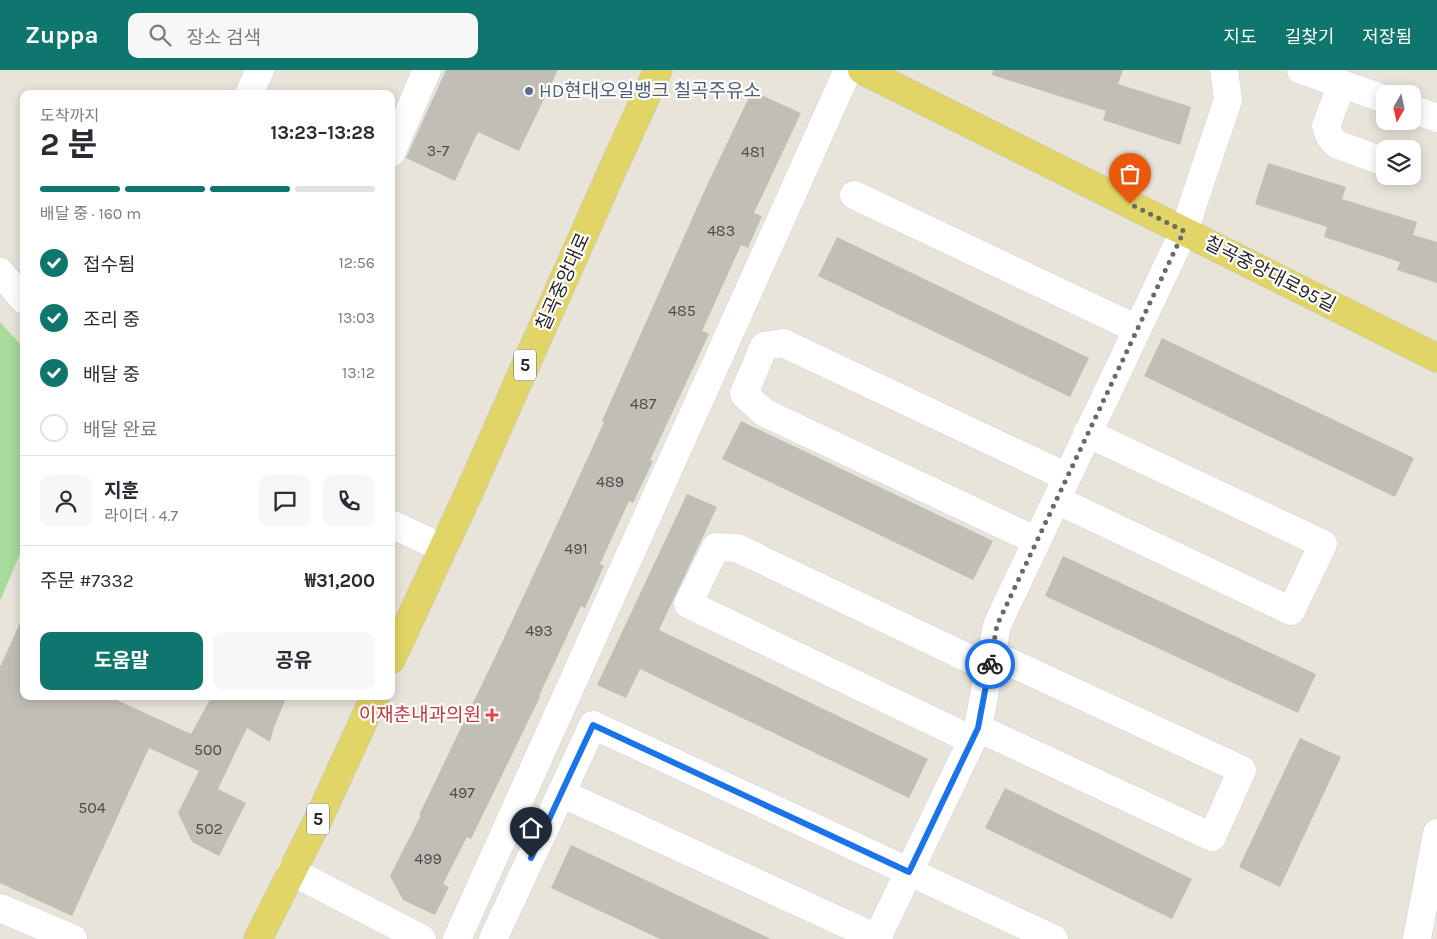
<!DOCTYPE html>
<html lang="ko">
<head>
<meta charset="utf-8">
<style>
  body { margin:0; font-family:Karla,"Noto Sans KR",sans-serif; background:#f7f7f7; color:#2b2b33; height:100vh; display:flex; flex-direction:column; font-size:19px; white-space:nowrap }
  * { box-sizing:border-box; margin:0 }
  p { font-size:16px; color:#7c7c81 }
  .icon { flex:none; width:28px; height:28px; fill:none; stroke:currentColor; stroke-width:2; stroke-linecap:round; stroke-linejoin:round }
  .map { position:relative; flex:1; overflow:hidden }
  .side { position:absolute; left:20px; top:20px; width:375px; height:610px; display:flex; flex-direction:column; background:#fff; border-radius:10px; box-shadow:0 2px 12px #0003 }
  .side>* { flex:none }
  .needle { width:32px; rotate:189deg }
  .controls { position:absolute; left:1376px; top:15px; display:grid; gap:10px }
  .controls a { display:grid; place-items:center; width:45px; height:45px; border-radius:10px; background:#fff; box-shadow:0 2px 12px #0003; font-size:25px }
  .pin { position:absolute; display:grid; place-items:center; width:42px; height:42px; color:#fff; margin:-51px -21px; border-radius:50% 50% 50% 0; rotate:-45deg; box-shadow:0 0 5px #0007 }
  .pin .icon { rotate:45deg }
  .courier { position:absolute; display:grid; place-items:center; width:50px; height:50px; margin:-25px; border:4px solid #1a73e8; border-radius:50%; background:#fff; color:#222; box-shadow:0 1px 6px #0007 }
  .summary em { font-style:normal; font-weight:700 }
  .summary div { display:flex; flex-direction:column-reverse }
  .summary { display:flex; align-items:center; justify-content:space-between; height:85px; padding:0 20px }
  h1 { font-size:32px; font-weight:700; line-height:38px }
  .bar { display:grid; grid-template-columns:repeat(4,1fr); gap:8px 5px; align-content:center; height:60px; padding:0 20px }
  .bar i { height:6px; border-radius:4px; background:#e1e1e2 }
  .bar .on { background:#0f766e }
  .bar p { grid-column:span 4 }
  .line { display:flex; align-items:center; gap:12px; padding:0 20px; border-top:1px solid #e1e1e2 }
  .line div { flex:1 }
  .round { display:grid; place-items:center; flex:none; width:52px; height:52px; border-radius:10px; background:#f7f7f7 }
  ol { padding:0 20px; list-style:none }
  li { display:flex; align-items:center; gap:15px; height:55px }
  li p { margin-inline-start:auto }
  li .icon { padding:5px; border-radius:50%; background:#0f766e; color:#fff; stroke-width:4 }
  li:last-child { color:#7c7c81 }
  li i { width:28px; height:28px; border:2px solid #e1e1e2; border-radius:50% }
  .button { display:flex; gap:10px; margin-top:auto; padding:10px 20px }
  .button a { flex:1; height:58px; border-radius:10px; background:#0f766e; color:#fff; font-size:20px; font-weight:700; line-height:58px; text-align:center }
  .button a+a { background:#f7f7f7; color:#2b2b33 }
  header { display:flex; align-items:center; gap:30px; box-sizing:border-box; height:70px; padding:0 25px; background:#0f766e; color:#fff }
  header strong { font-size:24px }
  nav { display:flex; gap:28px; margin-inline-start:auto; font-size:18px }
  .search { width:350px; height:45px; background:#f7f7f7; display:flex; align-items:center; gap:12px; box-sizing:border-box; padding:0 18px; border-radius:10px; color:#7c7c81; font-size:19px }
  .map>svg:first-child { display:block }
  .green { fill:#a8da9c }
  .building { fill:#c1beb6 }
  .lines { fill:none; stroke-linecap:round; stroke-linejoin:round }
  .minor-casing { stroke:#d0d0df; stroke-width:29 }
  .major-casing { stroke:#c3c3c3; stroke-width:29 }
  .minor { stroke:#fff; stroke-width:28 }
  .major { stroke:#e1d567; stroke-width:28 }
  .done { stroke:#6b6966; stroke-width:5; stroke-dasharray:0 9 }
  .route { stroke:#1a73e8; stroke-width:6 }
  .service-dot { fill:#5c6f8a; stroke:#fff; stroke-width:2 }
  .health-dot { fill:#e0444e; stroke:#fff; stroke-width:2 }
  .labels { text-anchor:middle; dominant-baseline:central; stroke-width:4.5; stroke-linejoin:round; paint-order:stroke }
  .number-label { font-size:16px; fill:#4e4d4b }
  .shield { fill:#fff; stroke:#686868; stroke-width:1 }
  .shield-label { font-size:18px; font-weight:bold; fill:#272727 }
  .service-label { font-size:19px; fill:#4e5e75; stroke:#fff; text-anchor:start }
  .street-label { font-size:19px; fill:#272727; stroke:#fff }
  .health-label { font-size:19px; fill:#be3a42; stroke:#fff; text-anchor:end }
</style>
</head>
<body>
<header>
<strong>Zuppa</strong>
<div class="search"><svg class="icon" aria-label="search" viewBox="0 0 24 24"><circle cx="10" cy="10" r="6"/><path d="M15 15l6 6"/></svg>장소 검색</div>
<nav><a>지도</a><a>길찾기</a><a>저장됨</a></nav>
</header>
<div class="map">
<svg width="1437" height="869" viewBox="0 0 1437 869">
  <rect width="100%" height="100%" fill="#e8e4da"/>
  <!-- green -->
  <path class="green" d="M 0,252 L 24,278 L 24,474 L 0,531 Z"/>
  <!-- building -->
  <path class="building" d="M 446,0 L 558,0 L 519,81 L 478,62 L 455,111 L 406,88 Z
    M 993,0 L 1123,0 L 1118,14 L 1191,37 L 1180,75 L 1103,50 L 1106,41 L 992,5 Z
    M 752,21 L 801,43 L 754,143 L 762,146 L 748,178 L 741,175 L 702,261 L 709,264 L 650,390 L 653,391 L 633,433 L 629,431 L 600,494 L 604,496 L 585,538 L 581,536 L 539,626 L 540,627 L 471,769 L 467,767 L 443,814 L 449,817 L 435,845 L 403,830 L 390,806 L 421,745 L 419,745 L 497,583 L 573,420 L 604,352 L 602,351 L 638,270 L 708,113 Z
    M 1268,93 L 1346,117 L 1342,129 L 1417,152 L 1413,165 L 1437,172 L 1437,213 L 1397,200 L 1400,192 L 1324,167 L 1327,157 L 1255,134 Z
    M 837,167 L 1089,288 L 1070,327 L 818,206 Z
    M 1162,268 L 1414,388 L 1395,427 L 1144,306 Z
    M 741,351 L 993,471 L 973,510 L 722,389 Z
    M 687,424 L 717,437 L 659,560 L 928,689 L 909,728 L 640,599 L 626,628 L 597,615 Z
    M 1063,486 L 1316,604 L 1298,643 L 1045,526 Z
    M 24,544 L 24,626 L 108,626 L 191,664 L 212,626 L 287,626 L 274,657 L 270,672 L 247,658 L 218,719 L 246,733 L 219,786 L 192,772 L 178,743 L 199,701 L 149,678 L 72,846 L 0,813 L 0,597 Z
    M 1300,668 L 1341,687 L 1280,817 L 1239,797 Z
    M 1005,718 L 1192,809 L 1172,849 L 985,758 Z
    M 571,775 L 771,869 L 660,869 L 551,818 Z"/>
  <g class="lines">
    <!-- minor casing -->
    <g class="minor-casing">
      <path id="minor" d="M 1301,0 L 1385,29
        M 1342,14 L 1326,56 L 1330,67 L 1336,74 L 1385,92
        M 249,24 L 260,0
        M 1412,39 L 1437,48
        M 391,83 L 427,0
        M 854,125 L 1137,259
        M 0,202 L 24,230
        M 1057,430 L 1291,541 L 1323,474 L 1087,363
        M 391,454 L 443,478
        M 1037,471 L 765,343 L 744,324 L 764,276 L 783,273 L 1067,407
        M 978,658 L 1212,767 L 1242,700 L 992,584
        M 972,670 L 688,534 L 716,477 L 737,478 L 989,598
        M 561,723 L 879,869
        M 291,801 L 422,869
        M 0,838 L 73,869
        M 877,868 L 978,658 L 997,555 L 1184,161 L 1228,30 L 1224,0
        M 457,869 L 848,0
        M 493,869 L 593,655 L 1054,869
        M 1417,869 L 1437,763"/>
    </g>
    <!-- major casing -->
    <g class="major-casing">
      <path id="major" d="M 862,0 L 1437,288
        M 391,590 L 471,418 L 611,103 L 658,0
        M 258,869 L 318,750 L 375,626"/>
    </g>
    <!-- minor -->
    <use href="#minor" class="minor"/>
    <!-- major -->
    <use href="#major" class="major"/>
  </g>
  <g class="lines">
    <!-- done -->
    <path class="done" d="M 990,594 L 997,555 L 1184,161 L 1130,134"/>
    <!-- route -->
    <path class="route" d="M 531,788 L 593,655 L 909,802 L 978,658 L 990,594"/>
  </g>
  <!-- markers -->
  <circle class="service-dot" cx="529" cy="21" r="5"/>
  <path class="health-dot" d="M489.5 637.5h5v5h5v5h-5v5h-5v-5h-5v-5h5z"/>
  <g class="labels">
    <!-- number labels -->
    <g class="number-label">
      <text x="438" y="80">3-7</text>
      <text x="753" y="81">481</text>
      <text x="721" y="160">483</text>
      <text x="682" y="240">485</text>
      <text x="643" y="333">487</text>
      <text x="610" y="411">489</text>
      <text x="576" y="478">491</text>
      <text x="539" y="560">493</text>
      <text x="208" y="679">500</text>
      <text x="462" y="722">497</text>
      <text x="92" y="737">504</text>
      <text x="209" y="758">502</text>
      <text x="428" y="788">499</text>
    </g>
    <!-- shield labels -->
    <g class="shield">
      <rect x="514" y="279.5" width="22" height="31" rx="4"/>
      <rect x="307" y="733.5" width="22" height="31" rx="4"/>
    </g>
    <g class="shield-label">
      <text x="525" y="295">5</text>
      <text x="318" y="749">5</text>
    </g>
    <!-- service labels -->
    <g class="service-label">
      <text x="539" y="21">HD현대오일뱅크 칠곡주유소</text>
    </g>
    <!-- street labels -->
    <g class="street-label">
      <text transform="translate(1270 204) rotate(27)">칠곡중앙대로95길</text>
      <text transform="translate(563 212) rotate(-66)">칠곡중앙대로</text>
    </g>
    <!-- health labels -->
    <g class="health-label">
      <text x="481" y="645">이재춘내과의원</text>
    </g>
  </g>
</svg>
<div class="controls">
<a><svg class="needle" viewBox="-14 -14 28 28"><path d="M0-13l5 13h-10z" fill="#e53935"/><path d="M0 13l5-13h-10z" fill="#7c7c81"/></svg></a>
<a><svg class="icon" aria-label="layers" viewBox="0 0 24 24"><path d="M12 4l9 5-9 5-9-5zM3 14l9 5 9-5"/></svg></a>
</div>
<div class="pin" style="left:1130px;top:134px;background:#ea580c"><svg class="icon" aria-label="bag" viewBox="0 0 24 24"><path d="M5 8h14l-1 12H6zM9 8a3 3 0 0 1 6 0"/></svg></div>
<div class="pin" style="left:531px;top:788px;background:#1f2937"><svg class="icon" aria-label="home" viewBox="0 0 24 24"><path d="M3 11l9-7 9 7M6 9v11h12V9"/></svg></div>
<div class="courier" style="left:990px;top:594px"><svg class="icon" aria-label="bike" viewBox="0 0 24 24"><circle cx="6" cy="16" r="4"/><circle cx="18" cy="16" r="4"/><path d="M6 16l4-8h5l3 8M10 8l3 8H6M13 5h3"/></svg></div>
<section class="side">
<div class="summary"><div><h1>2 분</h1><p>도착까지</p></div><em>13:23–13:28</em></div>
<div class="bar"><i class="on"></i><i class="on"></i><i class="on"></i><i></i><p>배달 중 · 160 m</p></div>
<ol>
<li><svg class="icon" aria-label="check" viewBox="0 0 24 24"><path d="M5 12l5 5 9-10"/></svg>접수됨<p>12:56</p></li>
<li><svg class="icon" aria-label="check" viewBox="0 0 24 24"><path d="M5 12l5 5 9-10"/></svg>조리 중<p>13:03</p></li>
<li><svg class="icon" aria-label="check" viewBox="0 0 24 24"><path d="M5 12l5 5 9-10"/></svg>배달 중<p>13:12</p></li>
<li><i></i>배달 완료</li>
</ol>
<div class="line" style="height:90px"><a class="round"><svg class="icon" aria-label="person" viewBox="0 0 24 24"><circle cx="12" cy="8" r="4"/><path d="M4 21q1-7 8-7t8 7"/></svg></a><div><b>지훈</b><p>라이더 · 4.7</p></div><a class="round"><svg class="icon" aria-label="chat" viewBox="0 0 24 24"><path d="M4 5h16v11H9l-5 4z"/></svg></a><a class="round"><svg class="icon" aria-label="phone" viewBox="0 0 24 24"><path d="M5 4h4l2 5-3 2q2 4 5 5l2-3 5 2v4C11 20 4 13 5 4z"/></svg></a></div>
<div class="line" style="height:65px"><div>주문 #7332</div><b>₩31,200</b></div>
<div class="button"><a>도움말</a><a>공유</a></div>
</section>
</div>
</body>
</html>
